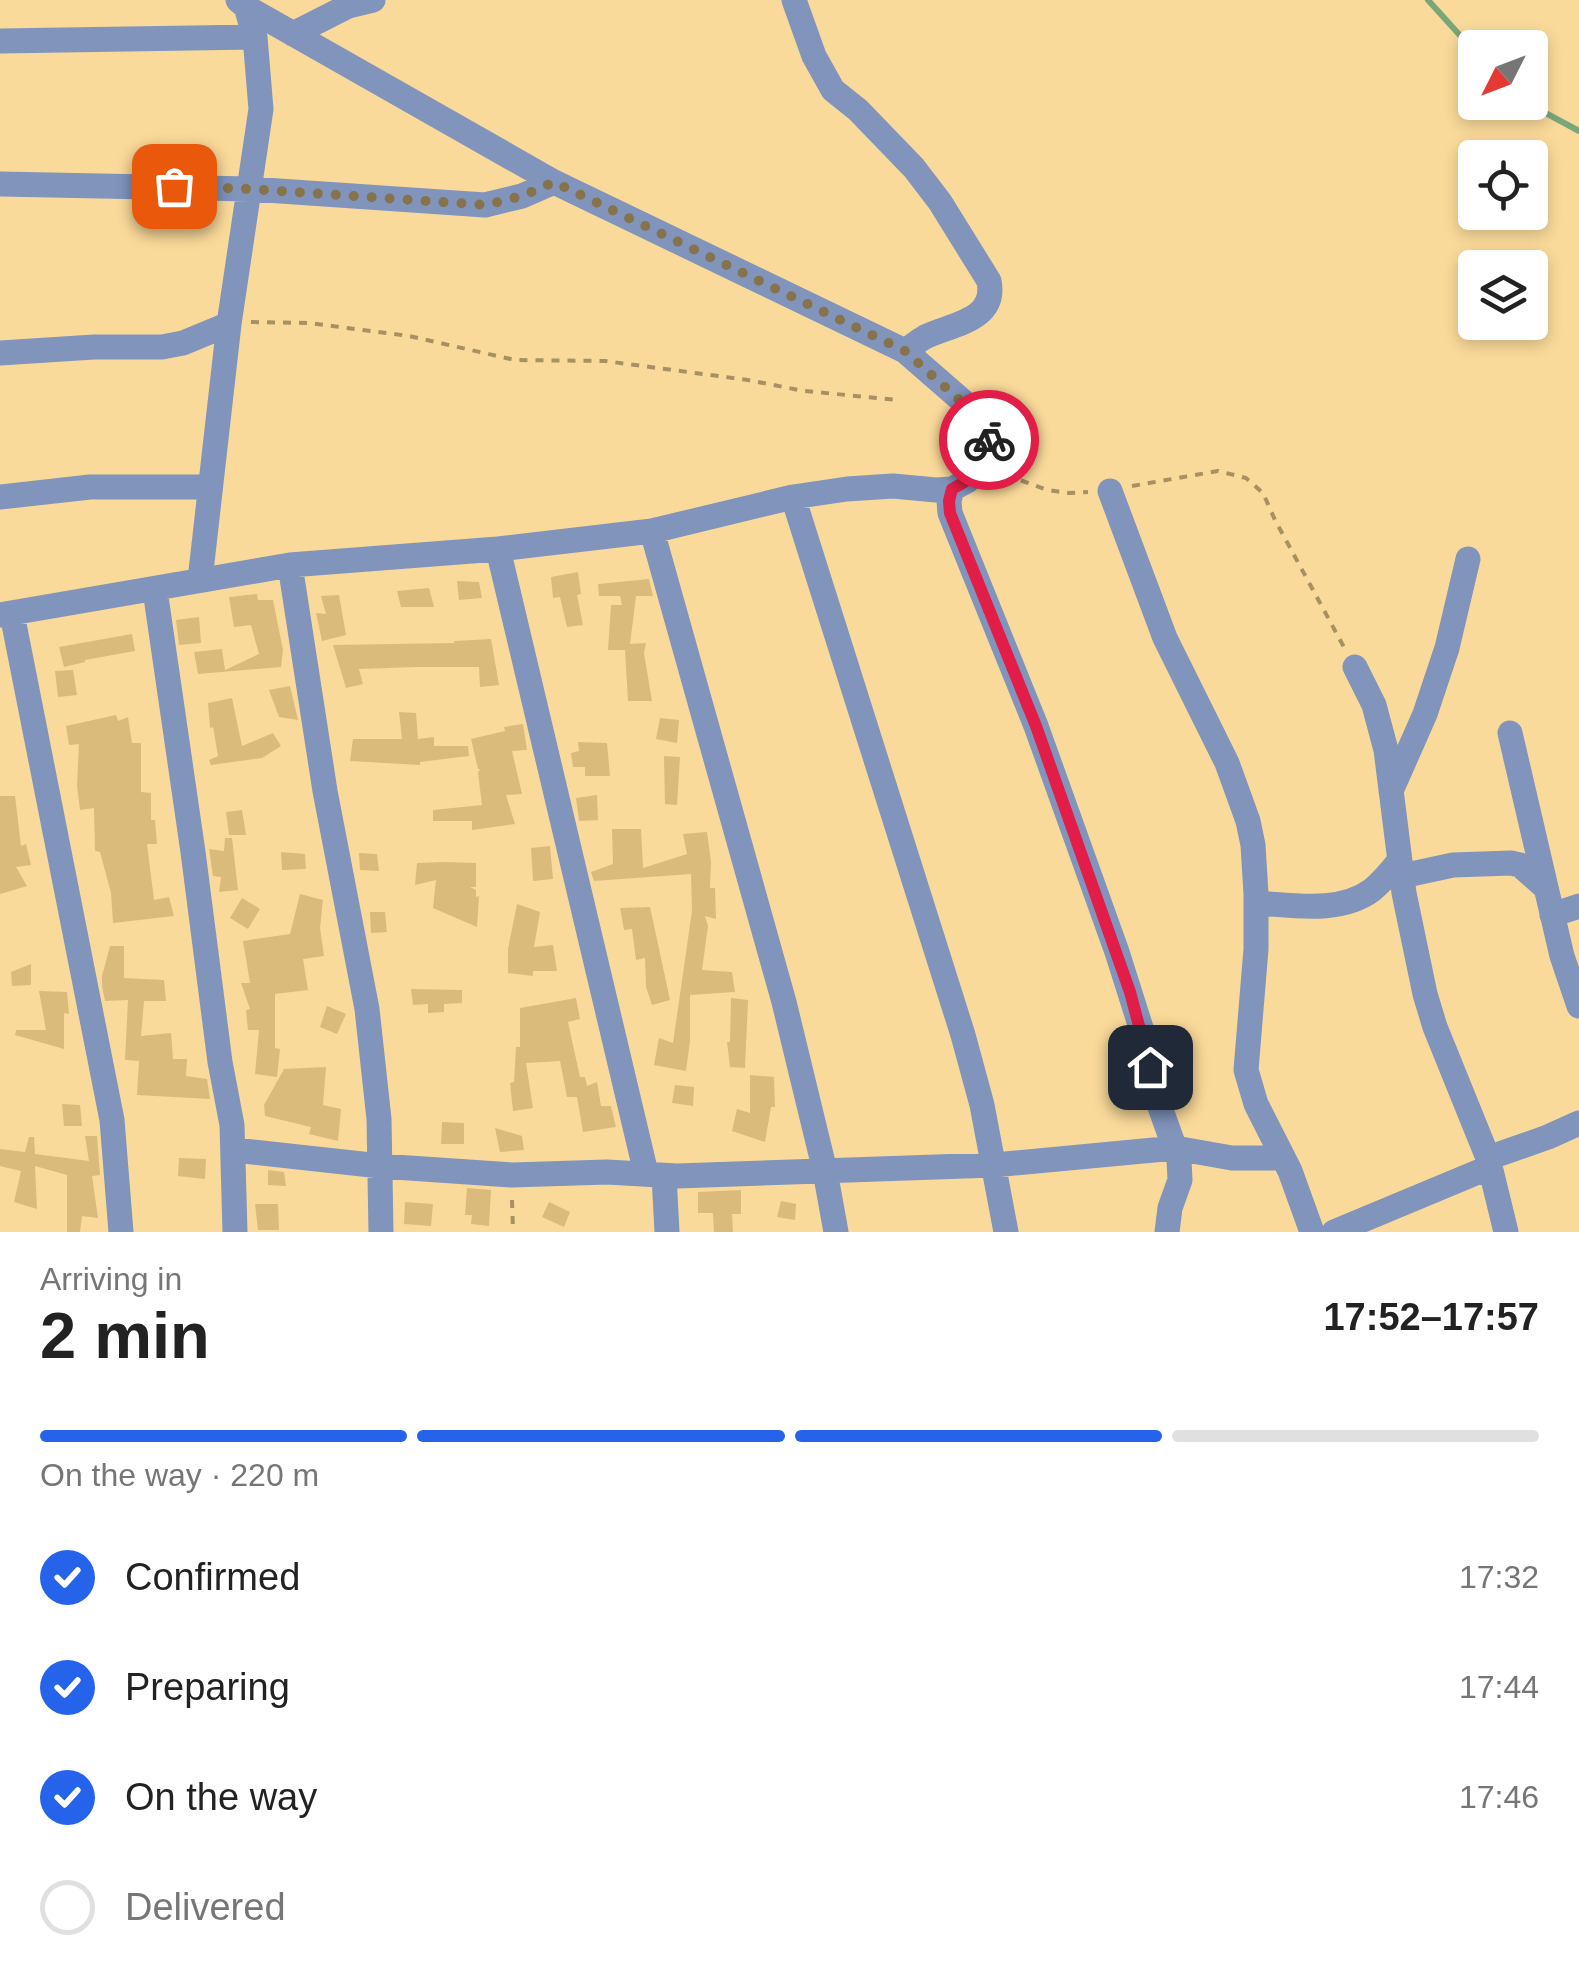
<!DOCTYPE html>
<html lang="en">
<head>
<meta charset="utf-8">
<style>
  body { margin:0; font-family:Helvetica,sans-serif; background:#f2f2f2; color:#222; height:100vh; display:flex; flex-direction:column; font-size:38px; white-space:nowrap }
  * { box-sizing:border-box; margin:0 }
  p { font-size:32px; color:#767676 }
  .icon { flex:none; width:55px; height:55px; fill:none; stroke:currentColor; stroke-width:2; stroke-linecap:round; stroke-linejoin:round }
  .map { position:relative; height:1232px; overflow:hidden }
  .sheet { display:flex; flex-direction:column; background:#fff; flex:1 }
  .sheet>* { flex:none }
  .needle { width:65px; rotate:228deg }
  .fabs { position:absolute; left:1458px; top:30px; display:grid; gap:20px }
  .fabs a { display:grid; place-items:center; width:90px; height:90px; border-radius:10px; background:#fff; box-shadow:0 5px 15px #0003; font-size:50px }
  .pin { position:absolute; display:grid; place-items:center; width:85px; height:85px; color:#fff; margin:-42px; border-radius:20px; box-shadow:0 5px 15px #0006 }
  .courier { position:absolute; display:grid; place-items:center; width:100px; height:100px; margin:-50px; border:8px solid #e11d48; border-radius:50%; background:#fff; color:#222; box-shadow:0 2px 12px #0007 }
  .headline em { font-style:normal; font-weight:700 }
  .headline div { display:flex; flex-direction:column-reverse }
  .headline { display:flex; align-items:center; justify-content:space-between; height:170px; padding:0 40px }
  h1 { font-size:65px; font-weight:700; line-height:75px }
  .bar { display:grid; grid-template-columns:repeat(4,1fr); gap:15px 10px; align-content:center; height:120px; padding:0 40px }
  .bar i { height:12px; border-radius:8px; background:#e0e0e0 }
  .bar .on { background:#2563eb }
  .bar p { grid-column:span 4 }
  ol { padding:0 40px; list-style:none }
  li { display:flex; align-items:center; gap:30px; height:110px }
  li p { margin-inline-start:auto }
  li .icon { padding:10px; border-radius:50%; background:#2563eb; color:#fff; stroke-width:4 }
  li:last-child { color:#767676 }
  li i { width:55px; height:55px; border:5px solid #e0e0e0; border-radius:50% }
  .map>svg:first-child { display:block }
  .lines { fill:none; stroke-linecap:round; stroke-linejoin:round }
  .stream { stroke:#79a779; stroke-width:6 }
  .building { fill:#dabb7b }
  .path { stroke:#a79062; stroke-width:4; stroke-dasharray:8 8; stroke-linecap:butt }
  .minor { stroke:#8094bc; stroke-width:25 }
  .done { stroke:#86734b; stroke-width:10; stroke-dasharray:0 18 }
  .route { stroke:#e11d48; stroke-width:12 }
</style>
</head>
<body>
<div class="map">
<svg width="1579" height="1232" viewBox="0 0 1579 1232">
  <rect width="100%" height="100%" fill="#fada9a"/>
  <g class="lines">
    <!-- stream -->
    <path class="stream" d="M 1428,0 L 1475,52
      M 1525,102 L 1579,131"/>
  </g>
  <!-- building -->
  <path class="building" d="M 578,572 L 581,594 L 577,595 L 583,625 L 567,627 L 560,597 L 553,598 L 551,577 Z
    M 649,579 L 653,596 L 636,596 L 630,644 L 646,643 L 644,653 L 652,701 L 628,701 L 625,650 L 608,650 L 611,605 L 622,605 L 620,596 L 599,596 L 598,584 Z
    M 457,581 L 479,582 L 482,598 L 459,600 Z
    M 429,588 L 434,607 L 401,607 L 397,591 Z
    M 257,594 L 258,600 L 273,600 L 283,650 L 281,667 L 198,674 L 194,652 L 222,649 L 225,670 L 259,654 L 251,625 L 234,627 L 229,597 Z
    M 339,595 L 346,635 L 322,641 L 316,613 L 326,614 L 321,596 Z
    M 199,617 L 201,643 L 179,645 L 176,620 Z
    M 132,634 L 135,651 L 85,660 L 85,662 L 64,667 L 59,647 Z
    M 491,639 L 499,685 L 480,687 L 479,667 L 417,667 L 359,669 L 363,684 L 346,688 L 333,645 L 454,643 L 454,641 Z
    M 73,670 L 77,695 L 58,697 L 55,671 Z
    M 290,686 L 298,720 L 279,717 L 269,690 Z
    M 232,698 L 242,746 L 273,733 L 281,746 L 262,758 L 211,765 L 209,760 L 218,756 L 213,727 L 210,728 L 208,703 Z
    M 399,712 L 416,713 L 418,739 L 434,737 L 434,746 L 468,746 L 469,756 L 420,762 L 420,765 L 350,761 L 353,739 L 402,739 Z
    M 116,715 L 118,721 L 128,717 L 132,743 L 141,743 L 141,792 L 151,793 L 151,820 L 155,820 L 157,844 L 147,844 L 154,900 L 169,897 L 174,916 L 113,923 L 111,893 L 100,852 L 95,851 L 94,808 L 80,810 L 77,786 L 79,744 L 69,745 L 66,726 Z
    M 660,718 L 679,720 L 677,743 L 656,739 Z
    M 523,724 L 527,750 L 512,751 L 522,794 L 506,795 L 515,824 L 472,830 L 472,821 L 433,821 L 433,810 L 482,805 L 478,773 L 480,769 L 478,769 L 471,739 L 505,731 L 504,727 Z
    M 578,742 L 607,743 L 610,776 L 585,776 L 585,767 L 573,767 L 571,753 L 579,751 Z
    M 664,756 L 680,757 L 677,805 L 665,804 Z
    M 597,795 L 598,820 L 579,821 L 576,798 Z
    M 0,796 L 15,796 L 21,846 L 26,844 L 31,865 L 16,867 L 27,886 L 0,894 Z
    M 242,810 L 246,835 L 229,835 L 226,812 Z
    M 612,829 L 641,829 L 643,868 L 687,854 L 683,834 L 707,832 L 711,862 L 710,888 L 715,888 L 716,919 L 705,916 L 708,926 L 702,970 L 732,972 L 735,992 L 690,995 L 690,1041 L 686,1071 L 654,1065 L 659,1038 L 673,1043 L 692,911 L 691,874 L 594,881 L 591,872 L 613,864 Z
    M 225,838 L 232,838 L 238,890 L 219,892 L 221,877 L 213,876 L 209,849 L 224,851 Z
    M 550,846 L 553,879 L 533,881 L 531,848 Z
    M 281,852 L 305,854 L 306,869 L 282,870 Z
    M 359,853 L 377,854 L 379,871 L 360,870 Z
    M 444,862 L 476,863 L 476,887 L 470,887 L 476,890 L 476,897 L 479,896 L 477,927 L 433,908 L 436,880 L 415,885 L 417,863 Z
    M 300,894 L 323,900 L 320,928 L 324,956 L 303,959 L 308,990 L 275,994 L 275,1048 L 280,1049 L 277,1077 L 255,1074 L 259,1030 L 248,1030 L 246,1010 L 250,1009 L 241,983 L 250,983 L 243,941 L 290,934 Z
    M 242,898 L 260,909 L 248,929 L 230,918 Z
    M 517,904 L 540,912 L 534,947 L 553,945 L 557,971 L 533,971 L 533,976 L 508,973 L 508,949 Z
    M 650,907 L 670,1000 L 652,1005 L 646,987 L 645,958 L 636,960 L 632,929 L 624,930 L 620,908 Z
    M 370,912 L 385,912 L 387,932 L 371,933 Z
    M 110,946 L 124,946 L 124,978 L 164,980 L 166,1001 L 144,1001 L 141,1036 L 171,1033 L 173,1059 L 187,1059 L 186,1076 L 207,1079 L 210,1099 L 137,1095 L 139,1061 L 125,1060 L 128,1000 L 105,1001 L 102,986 L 102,976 Z
    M 31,964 L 31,985 L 12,986 L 11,972 Z
    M 411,989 L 462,990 L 462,1003 L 444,1004 L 444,1012 L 428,1013 L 428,1004 L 413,1005 Z
    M 39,991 L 67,992 L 69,1014 L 64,1013 L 64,1049 L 15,1035 L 16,1030 L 46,1030 Z
    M 576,998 L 580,1019 L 568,1022 L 580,1077 L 585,1077 L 587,1086 L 597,1082 L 601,1106 L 611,1106 L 616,1127 L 583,1132 L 577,1097 L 567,1097 L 560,1061 L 526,1063 L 533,1108 L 513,1111 L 510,1083 L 514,1082 L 516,1047 L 520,1047 L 520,1008 Z
    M 731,998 L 748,1000 L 745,1068 L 730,1067 L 727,1042 L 730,1042 Z
    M 327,1006 L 346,1014 L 337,1034 L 320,1027 Z
    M 326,1067 L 323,1105 L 341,1109 L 338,1141 L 309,1134 L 311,1127 L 265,1116 L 264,1105 L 284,1069 Z
    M 750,1075 L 774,1077 L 775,1107 L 771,1107 L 765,1142 L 732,1131 L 737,1109 L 750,1113 Z
    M 675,1085 L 694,1087 L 693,1106 L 672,1103 Z
    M 62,1104 L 80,1105 L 82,1126 L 64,1126 Z
    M 442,1122 L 464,1123 L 464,1144 L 441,1144 Z
    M 495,1128 L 522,1136 L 524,1150 L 500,1152 Z
    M 85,1136 L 97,1136 L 100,1175 L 92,1176 L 98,1218 L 82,1216 L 80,1232 L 67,1232 L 67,1175 L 35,1166 L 37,1209 L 14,1202 L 21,1171 L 0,1166 L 0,1149 L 25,1152 L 29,1137 L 34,1137 L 35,1154 L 89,1161 Z
    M 179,1158 L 206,1159 L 205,1179 L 178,1176 Z
    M 268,1170 L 284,1172 L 286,1186 L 268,1185 Z
    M 467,1188 L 491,1190 L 489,1226 L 471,1224 L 472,1215 L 465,1215 Z
    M 741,1190 L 741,1214 L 732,1214 L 733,1232 L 714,1232 L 713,1213 L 698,1213 L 698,1192 Z
    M 781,1201 L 796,1204 L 795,1220 L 777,1217 Z
    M 405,1202 L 433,1204 L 431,1226 L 404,1224 Z
    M 549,1202 L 570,1212 L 564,1227 L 542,1217 Z
    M 255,1204 L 278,1204 L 279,1230 L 258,1230 Z"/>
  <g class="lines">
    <!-- path -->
    <path class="path" d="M 251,322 L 309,323 L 409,336 L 515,360 L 605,361 L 748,380 L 804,391 L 899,400
      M 1006,475 L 1047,490 L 1069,493 L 1088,492
      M 1132,486 L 1218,471 L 1246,478 L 1263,493 L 1275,520 L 1345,649
      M 512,1200 L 513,1232"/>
    <!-- minor -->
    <path class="minor" d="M 794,0 L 814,56 L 833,90 L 858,110 L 914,168 L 940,202 L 989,281 C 997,321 951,324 925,337 C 918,341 911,347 905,351
      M 293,34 L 348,6 L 373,0
      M 0,41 L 255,37
      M 0,184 L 250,189 L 485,205 L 522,196 L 554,182
      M 0,353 L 94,347 L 162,347 L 183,343 L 229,324
      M 952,489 L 949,501 L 950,513 L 1036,726 L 1117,952 L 1142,1031 L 1160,1107 L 1179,1160 L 1180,1180 L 1170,1208 L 1167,1232
      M 1110,491 L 1165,638 L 1227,763 L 1248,821 L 1253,845 L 1256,894 L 1256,949 L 1246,1070 L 1256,1104 L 1290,1171 L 1312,1232
      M 0,497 L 90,487 L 210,487
      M 793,497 L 963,1035 L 982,1105 L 1006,1232
      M 652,531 L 784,1002 L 825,1171 L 836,1232
      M 498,549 L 646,1173
      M 290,565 L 325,791 L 367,1009 L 379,1119 L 381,1232
      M 200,580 L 229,324 L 261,109 L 255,37 L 246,7
      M 155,590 L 193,852 L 220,1062 L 232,1125 L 235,1232
      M 12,614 L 112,1120 L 121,1232
      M 0,615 L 290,565 L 498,549 L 652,531 L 793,497 L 847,489 L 893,486 L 936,490 L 952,489 L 967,481 L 982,469 L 989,451 L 989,437 L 967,405 L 905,351 L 554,182 L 246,7 L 238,0
      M 1355,667 L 1374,705 L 1386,750 L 1404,893 L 1425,994 L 1435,1027 L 1488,1158 L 1506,1232
      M 1510,733 L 1562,956 L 1579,1006
      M 1391,791 L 1425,714 L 1447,648 L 1468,559
      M 1402,876 L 1453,865 L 1511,863 L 1520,865 L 1545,887
      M 1256,903 C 1293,905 1340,914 1372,890 C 1382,882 1391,871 1399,861
      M 1552,915 L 1579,906
      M 234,1150 L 380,1166 L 512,1175 L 607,1172 L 677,1176 L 994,1165 L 1175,1148 L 1232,1158 L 1283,1158
      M 1488,1158 L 1548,1137 L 1579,1123
      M 664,1176 L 667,1232
      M 1334,1232 L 1490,1167"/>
  </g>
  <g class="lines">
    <!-- done -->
    <path class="done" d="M 174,186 L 250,189 L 486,205 L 522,196 L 554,182 L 905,351 L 966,406 L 983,426 L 989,440"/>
    <!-- route -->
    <path class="route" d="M 989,440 C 989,466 974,478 952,489 L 949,501 L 950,513 L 1036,726 L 1130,992 L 1150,1067"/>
  </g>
</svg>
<div class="fabs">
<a><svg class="needle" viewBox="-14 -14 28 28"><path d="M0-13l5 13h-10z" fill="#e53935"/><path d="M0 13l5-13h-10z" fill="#767676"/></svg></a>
<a><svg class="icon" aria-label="locate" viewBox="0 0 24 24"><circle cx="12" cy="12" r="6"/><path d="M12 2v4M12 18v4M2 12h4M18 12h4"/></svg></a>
<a><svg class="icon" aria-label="layers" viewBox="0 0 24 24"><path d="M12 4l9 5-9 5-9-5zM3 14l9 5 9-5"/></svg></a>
</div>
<div class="pin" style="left:174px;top:186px;background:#ea580c"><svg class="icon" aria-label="bag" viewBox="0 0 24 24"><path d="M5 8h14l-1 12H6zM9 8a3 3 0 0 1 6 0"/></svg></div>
<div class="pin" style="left:1150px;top:1067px;background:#1f2937"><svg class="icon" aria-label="home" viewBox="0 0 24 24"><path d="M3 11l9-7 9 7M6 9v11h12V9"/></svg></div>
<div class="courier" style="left:989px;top:440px"><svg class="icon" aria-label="bike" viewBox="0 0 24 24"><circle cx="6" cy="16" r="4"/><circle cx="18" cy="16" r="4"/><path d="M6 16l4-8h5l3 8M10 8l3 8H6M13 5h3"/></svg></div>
</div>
<section class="sheet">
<div class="headline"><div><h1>2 min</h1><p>Arriving in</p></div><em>17:52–17:57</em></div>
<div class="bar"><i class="on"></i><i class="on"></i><i class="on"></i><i></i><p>On the way · 220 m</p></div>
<ol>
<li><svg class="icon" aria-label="check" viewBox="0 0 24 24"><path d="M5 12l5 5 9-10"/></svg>Confirmed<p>17:32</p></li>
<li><svg class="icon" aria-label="check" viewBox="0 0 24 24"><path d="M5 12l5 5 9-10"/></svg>Preparing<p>17:44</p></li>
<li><svg class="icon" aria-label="check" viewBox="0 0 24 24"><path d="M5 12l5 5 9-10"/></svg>On the way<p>17:46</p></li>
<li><i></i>Delivered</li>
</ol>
</section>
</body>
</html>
